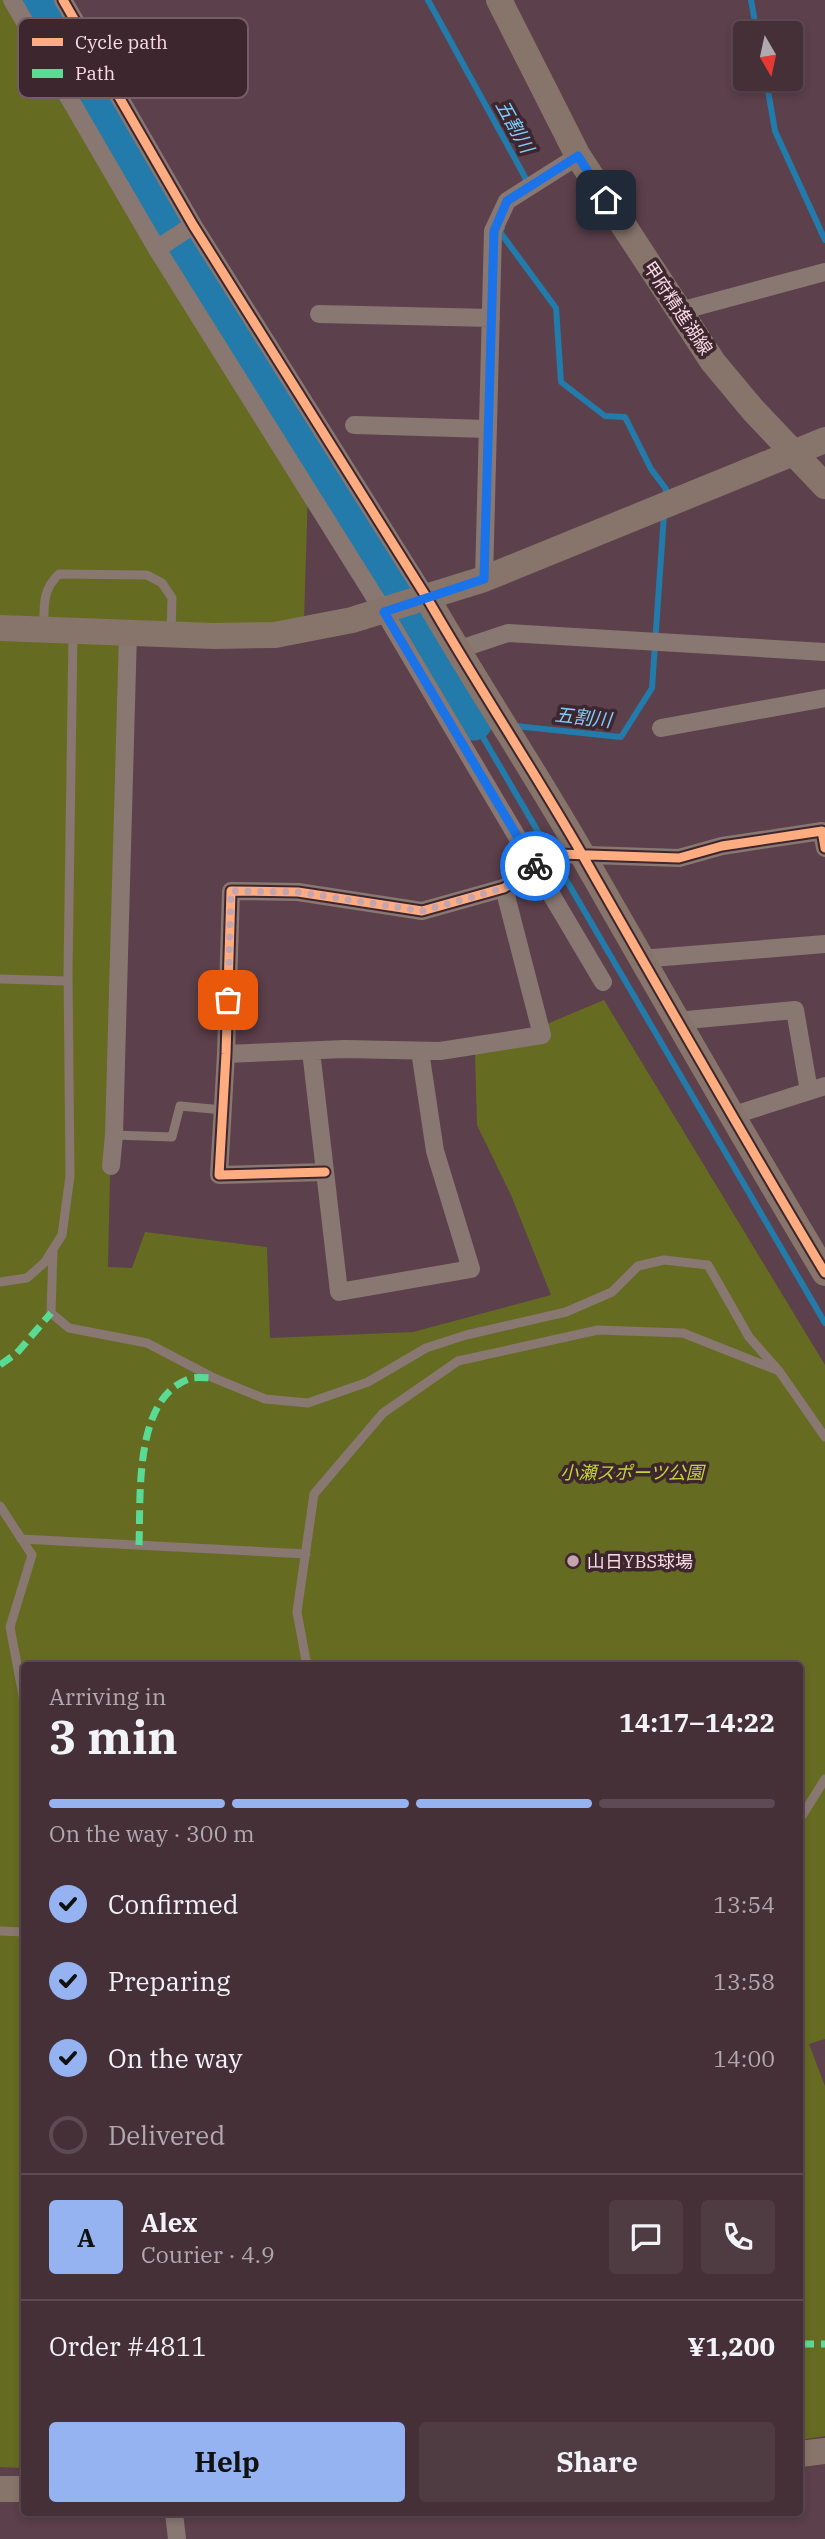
<!DOCTYPE html>
<html lang="en">
<head>
<meta charset="utf-8">
<style>
  body { margin:0; font-family:"IBM Plex Serif","Noto Sans JP",serif; background:#4f3c43; color:#f1f3f6; height:100vh; display:flex; flex-direction:column; font-size:26px; white-space:nowrap }
  * { box-sizing:border-box; margin:0 }
  p { font-size:23px; color:#b0a9ae }
  .icon { flex:none; width:38px; height:38px; fill:none; stroke:currentColor; stroke-width:2; stroke-linecap:round; stroke-linejoin:round }
  .map { position:relative; flex:1; overflow:hidden }
  .panel { position:absolute; left:21px; top:1662px; width:782px; height:854px; display:flex; flex-direction:column; background:#453038; border-radius:7px; box-shadow:0 4px 10px #0003,0 0 0 2px #5d4b53 }
  .panel>* { flex:none }
  .needle { width:46px; rotate:171deg }
  .fabs { position:absolute; left:733px; top:21px; display:grid; gap:14px }
  .fabs a { display:grid; place-items:center; width:70px; height:70px; border-radius:7px; background:#453038; box-shadow:0 4px 10px #0003,0 0 0 2px #5d4b53; font-size:35px }
  .pin { position:absolute; display:grid; place-items:center; width:60px; height:60px; color:#fff; margin:-30px; border-radius:14px; box-shadow:0 4px 10px #0006 }
  .courier { position:absolute; display:grid; place-items:center; width:70px; height:70px; margin:-35px; border:5px solid #1a73e8; border-radius:50%; background:#fff; color:#222; box-shadow:0 2px 9px #0007 }
  .headline em { font-style:normal; font-weight:700 }
  .headline div { display:flex; flex-direction:column-reverse }
  .headline { display:flex; align-items:center; justify-content:space-between; height:119px; padding:0 28px }
  h1 { font-size:46px; font-weight:700; line-height:52px }
  .bar { display:grid; grid-template-columns:repeat(4,1fr); gap:10px 7px; align-content:center; height:84px; padding:0 28px }
  .bar i { height:9px; border-radius:5px; background:#5d4b53 }
  .bar .current { background:#95b2f1 }
  .bar p { grid-column:span 4 }
  .line { display:flex; align-items:center; gap:18px; padding:0 28px; border-top:2px solid #5d4b53 }
  .line div { flex:1 }
  .round { display:grid; place-items:center; flex:none; width:74px; height:74px; border-radius:7px; background:#4f3c43 }
  ol { padding:0 28px; list-style:none }
  li { display:flex; align-items:center; gap:21px; height:77px }
  li p { margin-inline-start:auto }
  li .icon { padding:7px; border-radius:50%; background:#95b2f1; color:#111; stroke-width:4 }
  li:last-child { color:#b0a9ae }
  li i { width:38px; height:38px; border:4px solid #5d4b53; border-radius:50% }
  .primary-button { display:flex; gap:14px; margin-top:auto; padding:14px 28px }
  .primary-button a { flex:1; height:80px; border-radius:7px; background:#95b2f1; color:#111; font-size:28px; font-weight:700; line-height:80px; text-align:center }
  .primary-button a+a { background:#4f3c43; color:#f1f3f6 }
  .map>svg:first-child { display:block }
  .green { fill:#666b22 }
  .lines { fill:none; stroke-linecap:round; stroke-linejoin:round }
  .stream { stroke:#227baa; stroke-width:6 }
  .river { stroke:#227baa; stroke-width:37 }
  .lane { stroke:#897772; stroke-width:9 }
  .street { stroke:#897772; stroke-width:18 }
  .secondary { stroke:#87756b; stroke-width:26 }
  .quiet { stroke:#5adb95; stroke-width:7; stroke-dasharray:14 7; stroke-linecap:butt }
  .cycleway-casing { stroke:#3d262e; stroke-width:13 }
  .cycleway { stroke:#ffac80; stroke-width:9 }
  .done { stroke:#c3a4af; stroke-width:7; stroke-dasharray:0 12.6 }
  .route { stroke:#1a73e8; stroke-width:9 }
  .poi-dot { fill:#c3a4af; stroke:#3d262e; stroke-width:2.5 }
  .labels { text-anchor:middle; dominant-baseline:central; stroke-width:7; stroke-linejoin:round; paint-order:stroke }
  .street-label { font-size:18px; fill:#fadae5; stroke:#3d262e }
  .park-label { font-size:18px; font-style:italic; fill:#c3d638; stroke:#3d262e }
  .poi-label { font-size:18px; fill:#fadae5; stroke:#3d262e; text-anchor:start }
  .water-label { font-size:19px; font-style:italic; fill:#7dcdfe; stroke:#3d262e }
  .key { fill:#3d262e; stroke:#765c65; stroke-width:2 }
  .key-label { font-size:19px; fill:#fadae5 }
</style>
</head>
<body>
<div class="map">
<svg width="825" height="2539" viewBox="0 0 825 2539">
  <rect width="100%" height="100%" fill="#5c404b"/>
  <!-- green -->
  <path class="green" d="M 0,0 L 11,0 L 308,491 L 304,620 L 268,624 L 122,625 L 108,1267 L 132,1268 L 145,1232 L 267,1247 L 270,1338 L 413,1332 L 551,1295 L 511,1195 L 477,1125 L 475,1054 L 604,1000 L 825,1365 L 825,2039 L 809,2044 L 825,2086 L 825,2436 L 800,2440 L 800,1666 L 24,1666 L 24,2468 L 0,2467 Z"/>
  <g class="lines">
    <!-- stream -->
    <path class="stream" d="M 428,0 L 526,179 L 524,184
      M 751,0 L 757,33
      M 766,79 L 775,131 L 825,240
      M 502,228 L 500,232 L 556,308 L 561,382 L 605,416 L 625,417 L 651,469 L 666,489 L 665,496
      M 494,724 L 474,722 L 825,1323
      M 515,726 L 621,737 L 652,688 L 664,514"/>
    <!-- river -->
    <path class="river" d="M 35,0 L 474,722"/>
    <!-- lane -->
    <path class="lane" d="M 44,628 C 44,606 42,590 59,574 L 147,575 L 162,583 L 172,598 L 171,632
      M 0,979 L 68,981
      M 114,1135 L 172,1137 L 180,1106 L 223,1110
      M 53,1250 L 51,1313 L 69,1328 L 147,1343 L 214,1378 L 265,1399 L 308,1403 L 368,1382 L 426,1348 L 466,1335 L 566,1312 L 612,1292 L 638,1266 L 664,1260 L 708,1265 L 749,1337 L 779,1371
      M 0,1282 L 27,1278 L 45,1262 L 62,1235 L 70,1176 L 68,971 L 73,633
      M 0,1506 L 32,1555 L 10,1627 L 24,1701
      M 21,1539 L 306,1554
      M 307,1666 L 297,1612 L 314,1494 L 383,1413 L 458,1361 L 598,1330 L 683,1333 L 779,1371 L 825,1437
      M 800,1819 L 825,1779
      M 0,1931 L 24,1932"/>
    <!-- street -->
    <path class="street" d="M 12,0 L 157,249 L 384,612 L 603,982
      M 63,0 L 193,225 L 427,598
      M 157,249 L 193,225
      M 680,311 L 825,272
      M 319,314 L 491,318
      M 354,425 L 488,429
      M 484,579 L 493,231 L 507,201 L 578,156
      M 457,650 L 508,633 L 825,652
      M 661,728 L 825,698
      M 640,959 L 825,944
      M 676,1021 L 795,1010 L 809,1091
      M 311,1051 L 339,1292 L 471,1269 L 435,1151 L 420,1051
      M 226,1054 L 345,1049 L 440,1051 L 542,1035 L 504,888
      M 731,1116 L 825,1086
      M 111,1166 L 114,1135 L 128,633
      M 325,1172 L 219,1175 L 226,1054 L 231,891 L 298,892 L 422,911 L 504,888 L 559,854 L 679,858 L 722,846 L 822,831 L 825,848
      M 174,2513 L 177,2539"/>
    <!-- secondary -->
    <path class="secondary" d="M 499,0 L 578,156 L 713,362 L 753,410 L 825,486
      M 427,598 C 477,685 533,769 583,856 C 663,996 742,1135 825,1273
      M 0,628 L 214,636 L 275,635 L 352,620 L 484,579 L 825,440
      M 800,2454 L 825,2451
      M 0,2489 L 24,2489"/>
    <!-- quiet -->
    <path class="quiet" d="M 0,1365 L 17,1353 L 51,1313
      M 139,1545 C 141,1497 133,1395 192,1378 C 198,1377 207,1378 214,1378
      M 800,2344 L 825,2344"/>
    <!-- cycleway casing -->
    <g class="cycleway-casing">
      <path id="cycleway" d="M 63,0 L 193,225 L 427,598 C 477,685 533,769 583,856 C 663,996 742,1135 825,1273
        M 325,1172 L 219,1175 L 226,1054 L 231,891 L 298,892 L 422,911 L 504,888 L 559,854 L 679,858 L 722,846 L 822,831 L 825,848"/>
    </g>
    <!-- cycleway -->
    <use href="#cycleway" class="cycleway"/>
  </g>
  <g class="lines">
    <!-- done -->
    <path class="done" d="M 228,1000 L 231,891 L 298,892 L 422,911 L 504,888 L 536,868 L 535,866"/>
    <!-- route -->
    <path class="route" d="M 535,866 L 384,612 L 484,579 L 494,231 L 507,201 L 578,156 L 606,200"/>
  </g>
  <!-- markers -->
  <circle class="poi-dot" cx="573" cy="1561" r="7"/>
  <g class="labels">
    <!-- street labels -->
    <g class="street-label">
      <text transform="translate(678 308) rotate(56)">甲府精進湖線</text>
    </g>
    <!-- park labels -->
    <g class="park-label">
      <text x="632" y="1472">小瀬スポーツ公園</text>
    </g>
    <!-- poi labels -->
    <g class="poi-label">
      <text x="587" y="1561">山日YBS球場</text>
    </g>
    <!-- water labels -->
    <g class="water-label">
      <text transform="translate(515 126) rotate(61)">五割川</text>
      <text transform="translate(583 717) rotate(6)">五割川</text>
    </g>
  </g>
  <!-- legend -->
  <rect x="18" y="18" width="230" height="80" rx="10" class="key"/>
  <rect x="32" y="38" width="31" height="8" fill="#ffac80"/>
  <rect x="32" y="69" width="31" height="9" fill="#5adb95"/>
  <g class="key-label">
    <text x="75" y="49">Cycle path</text>
    <text x="75" y="80">Path</text>
  </g>
</svg>
<div class="fabs">
<a><svg class="needle" viewBox="-14 -14 28 28"><path d="M0-13l5 13h-10z" fill="#e53935"/><path d="M0 13l5-13h-10z" fill="#b0a9ae"/></svg></a>
</div>
<div class="pin" style="left:228px;top:1000px;background:#ea580c"><svg class="icon" aria-label="bag" viewBox="0 0 24 24"><path d="M5 8h14l-1 12H6zM9 8a3 3 0 0 1 6 0"/></svg></div>
<div class="pin" style="left:606px;top:200px;background:#1f2937"><svg class="icon" aria-label="home" viewBox="0 0 24 24"><path d="M3 11l9-7 9 7M6 9v11h12V9"/></svg></div>
<div class="courier" style="left:535px;top:866px"><svg class="icon" aria-label="bike" viewBox="0 0 24 24"><circle cx="6" cy="16" r="4"/><circle cx="18" cy="16" r="4"/><path d="M6 16l4-8h5l3 8M10 8l3 8H6M13 5h3"/></svg></div>
<section class="panel">
<div class="headline"><div><h1>3 min</h1><p>Arriving in</p></div><em>14:17–14:22</em></div>
<div class="bar"><i class="current"></i><i class="current"></i><i class="current"></i><i></i><p>On the way · 300 m</p></div>
<ol>
<li><svg class="icon" aria-label="check" viewBox="0 0 24 24"><path d="M5 12l5 5 9-10"/></svg>Confirmed<p>13:54</p></li>
<li><svg class="icon" aria-label="check" viewBox="0 0 24 24"><path d="M5 12l5 5 9-10"/></svg>Preparing<p>13:58</p></li>
<li><svg class="icon" aria-label="check" viewBox="0 0 24 24"><path d="M5 12l5 5 9-10"/></svg>On the way<p>14:00</p></li>
<li><i></i>Delivered</li>
</ol>
<div class="line" style="height:126px"><b class="round" style="background:#95b2f1;color:#111">A</b><div><b>Alex</b><p>Courier · 4.9</p></div><a class="round"><svg class="icon" aria-label="chat" viewBox="0 0 24 24"><path d="M4 5h16v11H9l-5 4z"/></svg></a><a class="round"><svg class="icon" aria-label="phone" viewBox="0 0 24 24"><path d="M5 4h4l2 5-3 2q2 4 5 5l2-3 5 2v4C11 20 4 13 5 4z"/></svg></a></div>
<div class="line" style="height:91px"><div>Order #4811</div><b>¥1,200</b></div>
<div class="primary-button"><a>Help</a><a>Share</a></div>
</section>
</div>
</body>
</html>
